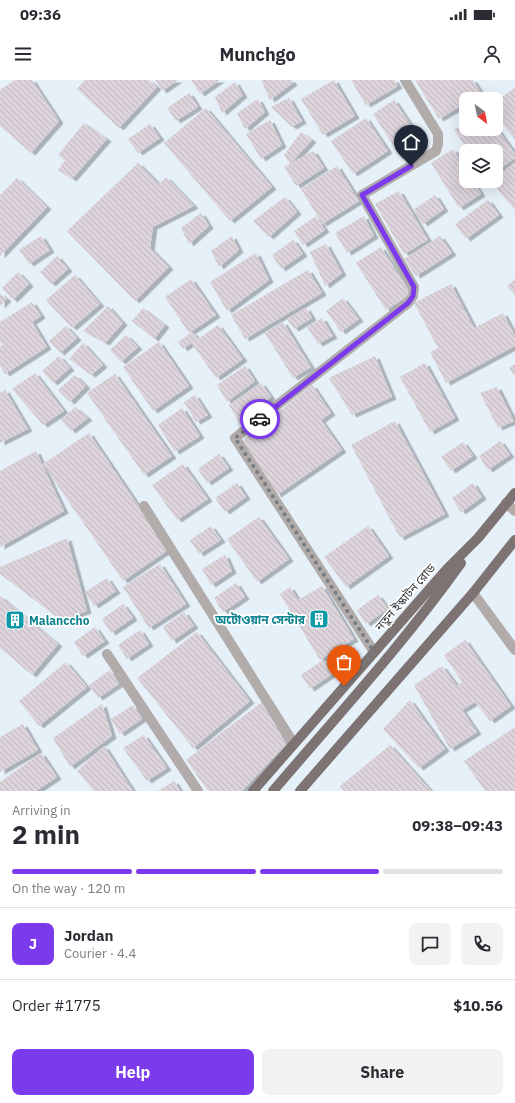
<!DOCTYPE html>
<html lang="en">
<head>
<meta charset="utf-8">
<style>
  body { margin:0; font-family:"IBM Plex Sans","Noto Sans Bengali",sans-serif; background:#f2f2f3; color:#2b2b33; height:100vh; display:flex; flex-direction:column; font-size:15px; white-space:nowrap }
  * { box-sizing:border-box; margin:0 }
  p { font-size:13px; color:#7c7c81 }
  .icon { flex:none; width:22px; height:22px; fill:none; stroke:currentColor; stroke-width:2; stroke-linecap:round; stroke-linejoin:round }
  .map { position:relative; height:711px; overflow:hidden }
  .panel { display:flex; flex-direction:column; background:#fff; flex:1 }
  .panel>* { flex:none }
  .needle { width:26px; rotate:148deg }
  .controls { position:absolute; left:459px; top:12px; display:grid; gap:8px }
  .controls a { display:grid; place-items:center; width:44px; height:44px; border-radius:8px; background:#fff; box-shadow:0 4px 16px #0002; font-size:20px }
  .pin { position:absolute; display:grid; place-items:center; width:34px; height:34px; color:#fff; margin:-41px -17px; border-radius:50% 50% 50% 0; rotate:-45deg; box-shadow:0 0 4px #0007 }
  .pin .icon { rotate:45deg }
  .courier { position:absolute; display:grid; place-items:center; width:40px; height:40px; margin:-20px; border:3px solid #7c3aed; border-radius:50%; background:#fff; color:#222; box-shadow:0 1px 5px #0007 }
  .summary em { font-style:normal; font-weight:700 }
  .summary div { display:flex; flex-direction:column-reverse }
  .summary { display:flex; align-items:center; justify-content:space-between; height:68px; padding:0 12px }
  h1 { font-size:26px; font-weight:700; line-height:30px }
  .bar { display:grid; grid-template-columns:repeat(4,1fr); gap:6px 4px; align-content:center; height:48px; padding:0 12px }
  .bar i { height:5px; border-radius:3px; background:#e1e1e2 }
  .bar .on { background:#7c3aed }
  .bar p { grid-column:span 4 }
  .line { display:flex; align-items:center; gap:10px; padding:0 12px; border-top:1px solid #e1e1e2 }
  .line div { flex:1 }
  .round { display:grid; place-items:center; flex:none; width:42px; height:42px; border-radius:8px; background:#f2f2f3 }
  .cta { display:flex; gap:8px; margin-top:auto; padding:8px 12px }
  .cta a { flex:1; height:46px; border-radius:8px; background:#7c3aed; color:#fff; font-size:16px; font-weight:700; line-height:46px; text-align:center }
  .cta a+a { background:#f2f2f3; color:#2b2b33 }
  .status { display:flex; justify-content:space-between; align-items:center; height:28px; padding:0 20px; background:#fff; direction:ltr }
  .status svg { height:11px; fill:currentColor }
  header { display:flex; justify-content:space-between; align-items:center; height:52px; padding:0 12px; background:#fff; font-size:18px; font-weight:700 }
  .map>svg:first-child { display:block }
  .building { fill:url(#building-back-hatch); filter:url(#shadow) }
  .lines { fill:none; stroke-linecap:round; stroke-linejoin:round }
  .minor { stroke:#b1abaa; stroke-width:10 }
  .major { stroke:#7d7372; stroke-width:10 }
  .done { stroke:#767c81; stroke-width:4; stroke-dasharray:0 7.2 }
  .route { stroke:#7c3aed; stroke-width:5 }
  .labels { text-anchor:middle; dominant-baseline:central; stroke-width:3.5; stroke-linejoin:round; paint-order:stroke }
  .street-label { font-size:12px; fill:#393d40; stroke:#fff }
  .culture-label { font-size:12px; font-weight:bold; fill:#0d838f; stroke:#fff; text-anchor:end }
</style>
</head>
<body>
<div class="status"><b>09:36</b><svg viewBox="0 0 49 12"><path d="M0 12V9h3v3zM5 12V6h3v6zM10 12V3h3v9zM15 12V0h3v12zM26 1h20v11H26zM47 4h2v5h-2z"/></svg></div>
<header><svg class="icon" aria-label="menu" viewBox="0 0 24 24"><path d="M4 6h16M4 12h16M4 18h16"/></svg>Munchgo<svg class="icon" aria-label="person" viewBox="0 0 24 24"><circle cx="12" cy="8" r="4"/><path d="M4 21q1-7 8-7t8 7"/></svg></header>
<div class="map">
<svg width="515" height="711" viewBox="0 0 515 711">
  <defs>
    <pattern id="building-back-hatch" width="6" height="6" patternUnits="userSpaceOnUse"><rect width="6" height="6" fill="#dcd3db"/><path d="M-1 5l2 2M0 0l6 6M5-1l2 2" fill="none" stroke="#beb6bd"/></pattern>
    <filter id="shadow"><feDropShadow dx="4.5" dy="2.5" stdDeviation="0" flood-color="#0004"/></filter>
  </defs>
  <rect width="100%" height="100%" fill="#e6f0f9"/>
  <!-- building -->
  <path class="building" d="M 15,0 L 32,0 L 59,41 L 31,73 L 0,46 L 0,10 Z
    M 85,0 L 149,0 L 157,7 L 119,48 L 77,9 Z
    M 155,0 L 178,0 L 162,11 Z
    M 191,0 L 220,0 L 200,14 Z
    M 261,0 L 291,0 L 293,3 L 270,20 Z
    M 334,0 L 355,36 L 323,55 L 301,19 Z
    M 351,0 L 394,0 L 398,6 L 366,25 Z
    M 415,0 L 473,0 L 481,13 L 472,19 L 466,19 L 466,23 L 439,39 Z
    M 235,2 L 243,15 L 222,33 L 215,17 Z
    M 515,7 L 515,60 L 496,34 L 496,22 Z
    M 189,13 L 198,27 L 176,41 L 167,28 Z
    M 289,18 L 302,41 L 292,47 L 271,27 Z
    M 258,19 L 265,32 L 245,49 L 237,33 Z
    M 394,20 L 424,65 L 402,79 L 373,34 Z
    M 206,28 L 272,107 L 230,141 L 164,63 Z
    M 366,38 L 388,71 L 353,94 L 331,61 Z
    M 270,40 L 282,65 L 261,79 L 246,54 Z
    M 466,42 L 466,49 L 496,49 L 496,47 L 515,74 L 515,78 L 496,92 L 496,71 L 469,71 L 454,50 Z
    M 84,43 L 107,59 L 72,99 L 58,90 L 65,80 L 58,75 Z
    M 150,44 L 160,58 L 138,73 L 128,59 Z
    M 301,52 L 312,60 L 290,84 L 284,75 Z
    M 453,69 L 466,90 L 466,101 L 473,101 L 481,114 L 459,128 L 431,83 Z
    M 313,71 L 324,88 L 296,106 L 284,87 Z
    M 515,82 L 515,130 L 491,102 L 496,101 L 496,97 Z
    M 138,83 L 159,104 L 166,97 L 194,126 L 153,147 L 150,168 L 169,187 L 135,221 L 67,151 Z
    M 337,86 L 359,121 L 322,144 L 301,109 Z
    M 17,98 L 47,127 L 0,176 L 0,115 Z
    M 399,111 L 428,160 L 404,174 L 375,124 Z
    M 435,115 L 444,129 L 423,144 L 413,130 Z
    M 285,117 L 297,132 L 269,157 L 253,141 Z
    M 488,120 L 499,135 L 466,159 L 455,144 Z
    M 201,133 L 209,146 L 189,164 L 181,148 Z
    M 316,136 L 325,150 L 303,165 L 294,151 Z
    M 364,136 L 374,156 L 347,173 L 335,153 Z
    M 41,156 L 50,170 L 29,184 L 19,170 Z
    M 232,156 L 239,170 L 219,187 L 211,171 Z
    M 440,156 L 452,173 L 416,196 L 404,179 Z
    M 293,160 L 303,174 L 281,189 L 272,175 Z
    M 326,164 L 342,193 L 325,206 L 310,172 Z
    M 381,167 L 411,214 L 386,230 L 356,183 Z
    M 256,173 L 269,200 L 227,231 L 210,202 Z
    M 57,176 L 68,189 L 51,204 L 40,192 Z
    M 308,190 L 322,213 L 245,259 L 231,235 Z
    M 18,192 L 29,204 L 13,220 L 2,208 Z
    M 75,195 L 100,224 L 72,248 L 46,220 Z
    M 191,199 L 216,235 L 189,253 L 165,217 Z
    M 515,199 L 515,215 L 507,206 Z
    M 451,204 L 474,248 L 503,233 L 515,256 L 515,266 L 446,303 L 430,272 L 438,268 L 414,223 Z
    M 0,213 L 7,219 L 0,226 Z
    M 343,218 L 359,239 L 341,252 L 326,231 Z
    M 32,222 L 41,236 L 32,242 L 47,267 L 5,294 L 0,286 L 0,266 L 3,265 L 0,261 L 0,242 Z
    M 108,226 L 123,243 L 105,263 L 83,251 Z
    M 143,228 L 165,245 L 154,259 L 132,241 Z
    M 306,228 L 312,238 L 294,249 L 287,239 Z
    M 322,238 L 333,256 L 318,264 L 307,247 Z
    M 283,242 L 311,287 L 293,298 L 265,253 Z
    M 218,245 L 243,279 L 216,298 L 191,263 L 183,269 L 178,262 L 192,252 L 198,259 Z
    M 66,246 L 77,258 L 60,273 L 49,261 Z
    M 126,255 L 138,267 L 121,282 L 110,270 Z
    M 159,262 L 189,306 L 153,331 L 123,287 Z
    M 83,263 L 103,285 L 91,295 L 69,279 Z
    M 59,276 L 70,288 L 53,303 L 42,291 Z
    M 375,276 L 392,317 L 352,335 L 329,298 Z
    M 425,283 L 455,338 L 430,352 L 400,297 Z
    M 515,284 L 515,296 L 509,288 Z
    M 245,286 L 255,301 L 227,322 L 217,305 Z
    M 35,293 L 64,331 L 43,345 L 12,309 Z
    M 115,294 L 172,376 L 144,395 L 87,313 Z
    M 75,295 L 86,306 L 70,322 L 58,310 Z
    M 261,303 L 271,317 L 240,344 L 229,325 Z
    M 312,305 L 331,333 L 321,340 L 342,370 L 277,415 L 242,361 Z
    M 497,307 L 514,341 L 498,348 L 480,313 Z
    M 5,310 L 28,349 L 0,363 L 0,313 Z
    M 195,315 L 208,335 L 196,342 L 184,322 Z
    M 75,327 L 88,338 L 71,351 L 61,340 Z
    M 182,328 L 200,356 L 175,372 L 158,345 Z
    M 395,341 L 445,434 L 400,458 L 351,365 Z
    M 89,353 L 168,470 L 123,501 L 43,384 Z
    M 500,361 L 510,375 L 488,390 L 479,376 Z
    M 463,362 L 473,376 L 451,391 L 441,377 Z
    M 36,371 L 64,431 L 0,467 L 0,391 Z
    M 219,374 L 229,388 L 207,403 L 198,389 Z
    M 183,384 L 208,419 L 177,440 L 152,405 Z
    M 237,403 L 246,417 L 225,432 L 215,418 Z
    M 473,403 L 482,417 L 461,432 L 452,418 Z
    M 259,437 L 289,479 L 257,502 L 227,459 Z
    M 211,446 L 221,460 L 199,474 L 190,460 Z
    M 368,446 L 389,476 L 346,507 L 324,477 Z
    M 67,458 L 87,531 L 61,540 L 0,494 L 0,487 Z
    M 225,475 L 232,491 L 211,505 L 202,489 Z
    M 160,484 L 186,524 L 149,548 L 123,507 Z
    M 107,498 L 116,511 L 94,526 L 85,512 Z
    M 236,503 L 245,517 L 223,532 L 214,518 Z
    M 322,506 L 354,559 L 320,580 L 280,514 L 290,507 L 298,520 Z
    M 378,515 L 388,529 L 366,544 L 357,530 Z
    M 0,516 L 58,564 L 32,595 L 0,568 Z
    M 123,524 L 133,538 L 111,553 L 102,539 Z
    M 184,532 L 194,546 L 172,561 L 163,547 Z
    M 95,547 L 105,561 L 83,576 L 74,562 Z
    M 140,550 L 149,564 L 127,579 L 118,565 Z
    M 197,552 L 250,621 L 193,668 L 137,598 Z
    M 465,560 L 511,626 L 490,641 L 475,622 L 462,630 L 477,652 L 450,669 L 414,605 L 442,586 L 457,606 L 462,602 L 444,575 Z
    M 323,580 L 332,594 L 310,609 L 301,595 Z
    M 66,582 L 87,607 L 39,646 L 19,621 Z
    M 110,590 L 119,604 L 98,618 L 89,605 Z
    M 410,620 L 445,669 L 419,688 L 383,649 Z
    M 262,622 L 286,664 L 242,711 L 208,711 L 186,680 Z
    M 102,624 L 112,656 L 70,687 L 53,658 Z
    M 133,625 L 142,639 L 120,654 L 111,639 Z
    M 23,644 L 38,670 L 0,692 L 0,657 Z
    M 515,647 L 515,711 L 485,711 L 464,681 Z
    M 144,655 L 167,688 L 147,701 L 123,668 Z
    M 390,665 L 431,711 L 344,711 L 340,706 Z
    M 104,666 L 133,711 L 94,711 L 77,691 Z
    M 41,673 L 57,697 L 36,711 L 0,711 L 0,702 Z
    M 174,701 L 180,711 L 158,711 Z"/>
  <g class="lines">
    <!-- minor -->
    <path class="minor" d="M 506,423 L 515,431
      M 144,426 L 294,664
      M 473,513 L 515,570
      M 374,572 L 235,358 L 408,223 L 413,216 L 414,207 L 362,115 L 436,71 L 438,64 L 438,54 L 405,0
      M 107,574 L 198,711"/>
    <!-- major -->
    <path class="major" d="M 253,711 L 447,489 L 478,458 L 515,413
      M 273,711 C 337,636 404,563 461,483
      M 300,711 L 473,513 L 515,460"/>
  </g>
  <g class="lines">
    <!-- done -->
    <path class="done" d="M 260,339 L 235,358 L 374,572 L 344,606"/>
    <!-- route -->
    <path class="route" d="M 260,339 L 408,223 L 413,216 L 414,207 L 362,115 L 411,86"/>
  </g>
  <!-- icons -->
  <defs>
    <g id="building-square" transform="scale(1)"><rect x="-9" y="-9" width="18" height="18" rx="4" fill="#0f9aa8" stroke="#fff"/><path d="M-4-6H4V6H1V3H-1V6H-4ZM-2.5-4.3h1.7v1.8h-1.7ZM.8-4.3h1.7v1.8H.8ZM-2.5-1h1.7V.8h-1.7ZM.8-1h1.7V.8H.8Z" fill="#fff"/></g>
  </defs>
  <g fill-rule="evenodd">
    <use href="#building-square" x="319" y="539"/>
    <use href="#building-square" x="15" y="540"/>
  </g>
  <g class="labels">
    <!-- street labels -->
    <g class="street-label">
      <text transform="translate(405 517) rotate(-49)">নতুন ইস্কাটন রোড</text>
    </g>
    <!-- culture labels -->
    <g class="culture-label">
      <text x="305" y="539">অটোওয়ান সেন্টার</text>
      <text x="29" y="540" text-anchor="start">Malanccho</text>
    </g>
  </g>
</svg>
<div class="controls">
<a><svg class="needle" viewBox="-14 -14 28 28"><path d="M0-13l5 13h-10z" fill="#e53935"/><path d="M0 13l5-13h-10z" fill="#7c7c81"/></svg></a>
<a><svg class="icon" aria-label="layers" viewBox="0 0 24 24"><path d="M12 4l9 5-9 5-9-5zM3 14l9 5 9-5"/></svg></a>
</div>
<div class="pin" style="left:344px;top:606px;background:#ea580c"><svg class="icon" aria-label="bag" viewBox="0 0 24 24"><path d="M5 8h14l-1 12H6zM9 8a3 3 0 0 1 6 0"/></svg></div>
<div class="pin" style="left:411px;top:86px;background:#1f2937"><svg class="icon" aria-label="home" viewBox="0 0 24 24"><path d="M3 11l9-7 9 7M6 9v11h12V9"/></svg></div>
<div class="courier" style="left:260px;top:339px"><svg class="icon" aria-label="car" viewBox="0 0 24 24"><path d="M5 17H2v-5l4-1 3-4h7l3 4 3 1v5h-3M9 17h6M6 11h13"/><circle cx="7" cy="17" r="2"/><circle cx="17" cy="17" r="2"/></svg></div>
</div>
<section class="panel">
<div class="summary"><div><h1>2 min</h1><p>Arriving in</p></div><em>09:38–09:43</em></div>
<div class="bar"><i class="on"></i><i class="on"></i><i class="on"></i><i></i><p>On the way · 120 m</p></div>
<div class="line" style="height:72px"><b class="round" style="background:#7c3aed;color:#fff">J</b><div><b>Jordan</b><p>Courier · 4.4</p></div><a class="round"><svg class="icon" aria-label="chat" viewBox="0 0 24 24"><path d="M4 5h16v11H9l-5 4z"/></svg></a><a class="round"><svg class="icon" aria-label="phone" viewBox="0 0 24 24"><path d="M5 4h4l2 5-3 2q2 4 5 5l2-3 5 2v4C11 20 4 13 5 4z"/></svg></a></div>
<div class="line" style="height:52px"><div>Order #1775</div><b>$10.56</b></div>
<div class="cta"><a>Help</a><a>Share</a></div>
</section>
</body>
</html>
